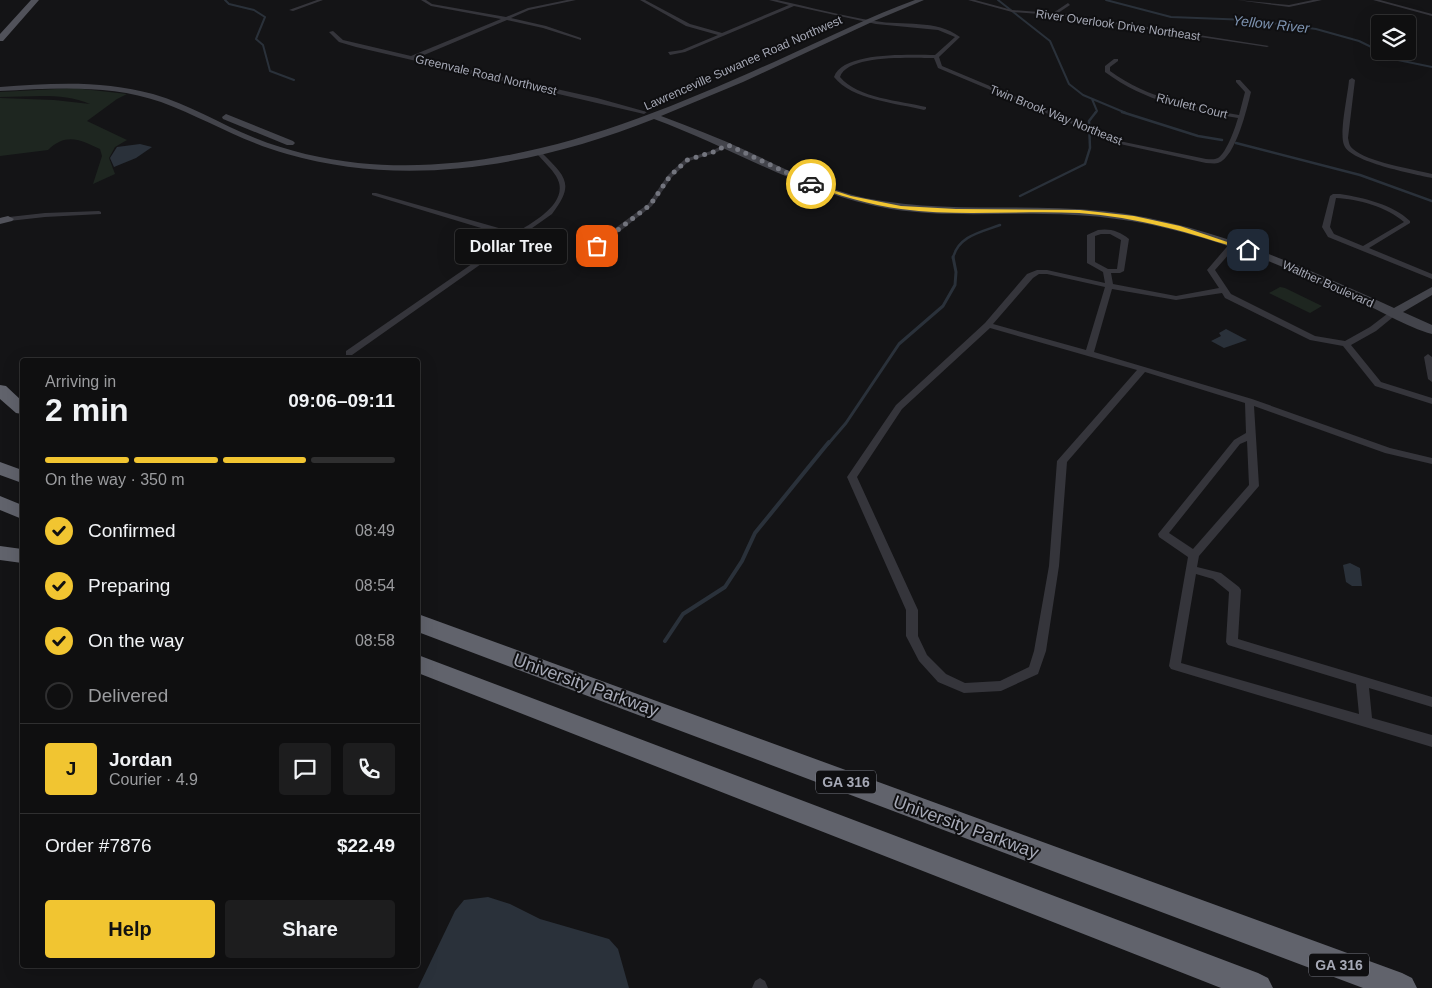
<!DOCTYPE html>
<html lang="en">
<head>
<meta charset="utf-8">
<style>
  body { margin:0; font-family:Helvetica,sans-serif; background:#1d1d1e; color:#f1f3f6; height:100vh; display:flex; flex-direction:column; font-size:19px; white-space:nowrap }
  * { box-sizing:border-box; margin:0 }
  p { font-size:16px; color:#9b9c9f }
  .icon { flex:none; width:28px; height:28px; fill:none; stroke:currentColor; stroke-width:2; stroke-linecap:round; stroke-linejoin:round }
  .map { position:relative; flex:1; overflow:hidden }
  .panel { position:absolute; left:20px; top:358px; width:400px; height:610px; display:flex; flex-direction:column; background:#0f0f10; border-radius:5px; box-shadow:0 5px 20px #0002,0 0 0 1px #2f2f30 }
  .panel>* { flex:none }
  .controls { position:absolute; left:1371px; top:15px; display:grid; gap:10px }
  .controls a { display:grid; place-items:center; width:45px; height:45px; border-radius:5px; background:#0f0f10; box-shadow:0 5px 20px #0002,0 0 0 1px #2f2f30; font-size:25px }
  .pin { position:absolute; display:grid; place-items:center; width:42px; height:42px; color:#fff; margin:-21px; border-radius:10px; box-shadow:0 2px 8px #0006 }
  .courier { position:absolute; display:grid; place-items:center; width:50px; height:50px; margin:-25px; border:4px solid #f1c531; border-radius:50%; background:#fff; color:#222; box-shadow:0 1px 6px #0007 }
  .bubble { position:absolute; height:35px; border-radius:5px; background:#0f0f10; box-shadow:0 5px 20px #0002,0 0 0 1px #2f2f30; font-size:16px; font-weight:600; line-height:35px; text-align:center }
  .headline em { font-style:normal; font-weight:600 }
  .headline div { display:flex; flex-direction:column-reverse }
  .headline { display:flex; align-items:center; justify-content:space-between; height:85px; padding:0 25px }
  h1 { font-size:32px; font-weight:600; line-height:38px }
  .bar { display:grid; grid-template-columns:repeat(4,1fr); gap:8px 5px; align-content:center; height:60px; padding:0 25px }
  .bar i { height:6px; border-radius:4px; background:#2f2f30 }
  .bar .active { background:#f1c531 }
  .bar p { grid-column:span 4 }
  .line { display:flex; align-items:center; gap:12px; padding:0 25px; border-top:1px solid #2f2f30 }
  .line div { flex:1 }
  .round { display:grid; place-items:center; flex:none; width:52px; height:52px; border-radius:5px; background:#1d1d1e }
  ol { padding:0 25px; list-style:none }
  li { display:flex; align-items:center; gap:15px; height:55px }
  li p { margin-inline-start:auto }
  li .icon { padding:5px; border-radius:50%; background:#f1c531; color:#111; stroke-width:4 }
  li:last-child { color:#9b9c9f }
  li i { width:28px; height:28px; border:2px solid #2f2f30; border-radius:50% }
  .primary-button { display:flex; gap:10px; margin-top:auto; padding:10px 25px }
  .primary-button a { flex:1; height:58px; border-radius:5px; background:#f1c531; color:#111; font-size:20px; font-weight:600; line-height:58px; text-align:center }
  .primary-button a+a { background:#1d1d1e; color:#f1f3f6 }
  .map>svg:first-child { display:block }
  .green { fill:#1e2620 }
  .water { fill:#2a313a }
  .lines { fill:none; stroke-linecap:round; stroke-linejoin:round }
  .stream-far3 { stroke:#2a313a; stroke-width:2 }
  .stream-far2 { stroke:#2a313a; stroke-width:2.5 }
  .stream-far1 { stroke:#2a313a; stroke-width:3 }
  .stream { stroke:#2a313a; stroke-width:4 }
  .street { fill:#35353b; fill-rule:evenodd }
  .secondary { fill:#43444b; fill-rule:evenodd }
  .primary { fill:#51525a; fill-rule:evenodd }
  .highway { fill:#61636c; fill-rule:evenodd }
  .route { fill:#f1c531 }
  .done { stroke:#73757e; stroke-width:5; stroke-dasharray:0 9 }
  .labels { text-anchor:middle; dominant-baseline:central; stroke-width:4; stroke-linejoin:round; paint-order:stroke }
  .far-street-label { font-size:12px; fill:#a6a9b6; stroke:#0f0f11 }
  .far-water-label { font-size:14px; font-style:italic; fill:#7d93b1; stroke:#0f0f11 }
  .shield { fill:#0f0f11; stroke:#797b84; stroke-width:1 }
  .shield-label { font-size:14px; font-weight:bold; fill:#a6a9b6 }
  .near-street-label { font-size:18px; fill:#a6a9b6; stroke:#0f0f11 }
</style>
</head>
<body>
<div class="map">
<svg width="1432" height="988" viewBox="0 0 1432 988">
  <rect width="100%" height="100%" fill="#141416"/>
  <!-- green -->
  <path class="green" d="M 74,88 L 127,94 L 117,99 L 87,121 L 127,140 L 115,147 L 109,158 L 115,174 L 93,184 L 102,156 L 100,149 C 81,140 66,132 48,150 L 0,156 L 0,98 L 54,100 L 90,104 C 62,92 30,97 0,97 L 0,92 Z
    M 1280,287 L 1285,288 L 1322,306 L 1310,313 L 1269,293 Z"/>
  <!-- water -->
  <path class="water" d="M 140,144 L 152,147 L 136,158 L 114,167 L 110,158 L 117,147 Z
    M 1226,329 L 1247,340 L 1224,348 L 1211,341 L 1221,336 L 1219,333 Z
    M 1350,563 L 1360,568 L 1362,586 L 1352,586 L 1346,582 L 1343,565 Z
    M 488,897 L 510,904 L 540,919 L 609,939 L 618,949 L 629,988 L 418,988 L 455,911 L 464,900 Z"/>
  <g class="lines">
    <!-- stream-far3 -->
    <path class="stream-far3" d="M 225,0 L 229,4 L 254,10 L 265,17 L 256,39 L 263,45 L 270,71 L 294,80
      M 998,0 L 1050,41 L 1069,84 L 1083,95 L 1126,113
      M 1106,0 L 1171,17 L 1249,20 L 1316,29 L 1359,41 L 1398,60 L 1432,67
      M 1092,99 L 1097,111 L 1095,113"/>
    <!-- stream-far2 -->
    <path class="stream-far2" d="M 1122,112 L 1198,136 L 1222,140
      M 1236,143 L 1360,175 L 1432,201
      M 1020,196 L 1085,164 L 1090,148 L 1089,121 L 1096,112
      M 953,258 C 958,236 981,232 1000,225"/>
    <!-- stream-far1 -->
    <path class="stream-far1" d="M 828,444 L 846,423 L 899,344 L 943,306 L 955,285 L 956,272 L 953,257"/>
    <!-- stream -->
    <path class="stream" d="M 665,641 L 683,614 L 725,587 L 742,561 L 755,533 L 829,442"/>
    <!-- street -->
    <path class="street" d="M 317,0 L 323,0 L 293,11 L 289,10 Z
      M 421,0 L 426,0 L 432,4 L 506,17 L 528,8 L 567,0 L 576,0 L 529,10 L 511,18 L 546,26 L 581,38 L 581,40 L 543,28 L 507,20 L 417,58 L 597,98 L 647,112 L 644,114 L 356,47 L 339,42 L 329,32 L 333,31 L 343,40 L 411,56 L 501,19 L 431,6 Z
      M 640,0 L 645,0 L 690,24 L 722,33 L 789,5 L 769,0 L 777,0 C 810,7 842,16 875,21 C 903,26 936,19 960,37 L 939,57 L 942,66 L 1124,142 L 1206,159 C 1210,159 1214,160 1218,158 C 1227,152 1235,128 1238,118 C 1190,110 1145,102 1105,72 L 1105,66 L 1114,59 L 1118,59 L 1118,61 L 1110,67 L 1110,71 C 1148,99 1193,107 1239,115 L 1245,92 L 1236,82 L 1236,80 L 1240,80 L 1251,92 C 1247,108 1236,157 1218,163 C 1215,164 1210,163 1206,163 L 1120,144 L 938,68 L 934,58 C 914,58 847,54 840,77 C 857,98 901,101 926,107 L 926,109 L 924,110 C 897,103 852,100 834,77 C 843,51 912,55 935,55 L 955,37 L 938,30 L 876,24 L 794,6 L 685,52 L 670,55 L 668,52 L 682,50 L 718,35 L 686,26 Z
      M 968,0 L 975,0 L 1012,10 L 1053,13 L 1068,3 L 1070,5 L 1058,13 L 1269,46 L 1267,47 L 1054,15 L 1012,12 Z
      M 1237,0 L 1289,5 L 1313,0 L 1322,0 L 1289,7 Z
      M 1373,0 L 1380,0 L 1432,14 L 1432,16 Z
      M 1352,78 L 1355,80 L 1348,138 C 1349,142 1349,146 1353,149 C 1367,162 1412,169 1432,174 L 1432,178 C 1414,174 1350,162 1344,145 C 1339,133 1348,94 1349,80 Z
      M 726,144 L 731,145 L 715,153 L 689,161 L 672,177 L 652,206 L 586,258 L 580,258 L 580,254 L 648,204 L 668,175 L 685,159 L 711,151 Z
      M 538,153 L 542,153 C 566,177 575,184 552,214 L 352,355 L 346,355 L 346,351 L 511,237 L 372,195 L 372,193 L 376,193 L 516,233 C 533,222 572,202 556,176 C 551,168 544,162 538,155 Z
      M 1340,194 C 1364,198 1392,204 1410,221 L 1410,223 L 1369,248 L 1432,274 L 1432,279 L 1328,237 L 1322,227 L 1330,196 L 1333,194 ZM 1336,198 C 1358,199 1387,207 1404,222 L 1363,246 L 1334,234 L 1330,227 Z
      M 99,211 L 101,212 L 101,214 L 45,217 L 0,222 L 0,218 L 45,213 Z
      M 1098,230 C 1109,228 1120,231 1129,239 L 1124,271 L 1120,273 L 1111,273 L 1113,284 L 1176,296 L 1219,288 L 1207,270 L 1231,242 L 1234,242 L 1238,244 L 1215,270 L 1231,294 L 1315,336 L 1345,341 L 1370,327 L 1391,311 L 1397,311 L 1398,313 L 1376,331 L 1351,345 L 1381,382 L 1432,398 L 1432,404 L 1375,386 L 1343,346 L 1310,340 L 1225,298 L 1222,293 L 1176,300 L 1112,289 L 1094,352 L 1252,399 L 1390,448 L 1432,458 L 1432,464 L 1385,453 L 1254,406 L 1259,486 L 1199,556 L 1197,567 L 1221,573 L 1239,587 L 1241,590 L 1238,639 L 1432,697 L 1432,707 L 1369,688 L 1372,718 L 1432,735 L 1432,747 L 1171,669 L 1169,666 L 1188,557 L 1159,537 L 1158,534 L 1234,440 L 1246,433 L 1245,403 L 1145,372 L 1067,462 L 1059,566 L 1046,651 L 1038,674 L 1001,691 L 964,693 L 938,682 L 919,661 L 906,636 L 906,610 L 847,477 L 896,405 L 985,323 L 1027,274 L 1037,270 L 1047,270 L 1105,283 L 1103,272 L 1087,263 L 1087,235 ZM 1101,234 L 1110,234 L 1121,240 L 1117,269 L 1108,269 L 1095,262 L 1095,236 ZM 1039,274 L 1047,274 L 1105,287 L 1086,350 L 993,324 L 1033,278 ZM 990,328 L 1137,370 L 1057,461 L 1049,566 L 1034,651 L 1029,667 L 1000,681 L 965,683 L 946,674 L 927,655 L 918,636 L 918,610 L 857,477 L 902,409 ZM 1247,441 L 1249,485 L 1193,549 L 1169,533 L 1240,444 ZM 1196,574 L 1213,579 L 1229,592 L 1226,642 L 1228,645 L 1356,684 L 1359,714 L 1181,663 Z
      M 1428,354 L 1432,357 L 1432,382 L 1428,379 L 1424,357 Z
      M 760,978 L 765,981 L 768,988 L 752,988 L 755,981 Z"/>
    <!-- secondary -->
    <path class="secondary" d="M 915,0 L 924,0 L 874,21 L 743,82 L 661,116 C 690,127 719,138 747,151 C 785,169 824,189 865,198 C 944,214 1023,203 1103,211 C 1206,222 1301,266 1394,308 L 1432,287 L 1432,295 L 1403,312 L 1432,325 L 1432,334 C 1408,328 1374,307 1350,297 C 1296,272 1242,248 1185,233 C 1139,220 1091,214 1043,214 C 993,213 941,217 891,209 C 807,195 733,148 654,119 C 538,165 408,189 287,154 C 243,142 204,118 161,102 C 110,84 54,88 0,91 L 0,87 C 51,83 103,80 153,94 C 189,104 220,124 255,138 C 287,151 323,159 358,163 C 510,178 652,117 787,56 C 829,37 871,16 915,0 Z
      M 226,114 L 293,141 L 295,143 L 293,145 L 287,145 L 223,119 L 222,117 Z"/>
    <!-- primary -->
    <path class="primary" d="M 31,0 L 39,0 L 3,41 L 0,41 L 0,34 Z
      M 8,216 L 14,219 L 12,221 L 0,224 L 0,218 Z"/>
    <!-- highway -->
    <path class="highway" d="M 0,385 L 6,386 L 22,401 L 22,414 L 16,413 L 0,399 Z
      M 0,462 L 22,470 L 22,483 L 0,475 Z
      M 0,496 L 22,505 L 22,519 L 0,510 Z
      M 0,546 L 22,549 L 22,563 L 0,560 Z
      M 418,614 L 1402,973 L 1412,978 L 1417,988 L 1363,988 L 418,632 Z
      M 418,655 L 1258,973 L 1268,978 L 1273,988 L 1221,988 L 418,673 Z"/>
  </g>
  <!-- route -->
  <path class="route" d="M 811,183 L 851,196 L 901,206 L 956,209 L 1080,210 L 1134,216 L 1180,226 L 1251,250 L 1246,251 C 1191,233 1137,217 1079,213 C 1020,210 960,217 901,209 C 869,205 839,195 809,185 Z"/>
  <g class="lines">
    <!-- done -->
    <path class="done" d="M 597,246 L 650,205 L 670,176 L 687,160 L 713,152 L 728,145 L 811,184"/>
  </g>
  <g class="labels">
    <!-- far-street labels -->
    <g class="far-street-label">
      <text transform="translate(1118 25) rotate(8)">River Overlook Drive Northeast</text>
      <text transform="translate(743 63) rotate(-24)">Lawrenceville Suwanee Road Northwest</text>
      <text transform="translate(486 75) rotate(13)">Greenvale Road Northwest</text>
      <text transform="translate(1192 106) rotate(14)">Rivulett Court</text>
      <text transform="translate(1056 115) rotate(22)">Twin Brook Way Northeast</text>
      <text transform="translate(1328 284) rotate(24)">Walther Boulevard</text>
    </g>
    <!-- far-water labels -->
    <g class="far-water-label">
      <text transform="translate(1271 24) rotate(6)">Yellow River</text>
    </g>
    <!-- shield labels -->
    <g class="shield">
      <rect x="816" y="770.5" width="60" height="23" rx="4"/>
      <rect x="1309" y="953.5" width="60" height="23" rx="4"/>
    </g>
    <g class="shield-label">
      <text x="846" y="782">GA 316</text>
      <text x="1339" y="965">GA 316</text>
    </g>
    <!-- near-street labels -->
    <g class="near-street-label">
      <text transform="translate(586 685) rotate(20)">University Parkway</text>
      <text transform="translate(966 827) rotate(20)">University Parkway</text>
    </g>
  </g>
</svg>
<div class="controls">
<a><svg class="icon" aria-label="layers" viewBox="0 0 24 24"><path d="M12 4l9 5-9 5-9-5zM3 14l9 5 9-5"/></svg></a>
</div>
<div class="pin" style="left:597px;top:246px;background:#ea580c"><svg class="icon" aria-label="bag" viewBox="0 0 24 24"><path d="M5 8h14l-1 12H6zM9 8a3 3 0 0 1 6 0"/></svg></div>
<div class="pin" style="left:1248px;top:250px;background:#1f2937"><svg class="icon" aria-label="home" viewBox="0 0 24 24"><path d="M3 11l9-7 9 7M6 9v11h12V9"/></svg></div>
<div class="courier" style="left:811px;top:184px"><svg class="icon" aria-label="car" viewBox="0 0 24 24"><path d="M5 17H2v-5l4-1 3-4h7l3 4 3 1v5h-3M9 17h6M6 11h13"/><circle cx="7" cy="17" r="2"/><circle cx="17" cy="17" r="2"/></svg></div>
<div class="bubble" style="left:455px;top:229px;width:112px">Dollar Tree</div>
<section class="panel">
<div class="headline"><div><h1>2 min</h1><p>Arriving in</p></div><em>09:06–09:11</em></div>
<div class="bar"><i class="active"></i><i class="active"></i><i class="active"></i><i></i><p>On the way · 350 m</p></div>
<ol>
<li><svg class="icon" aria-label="check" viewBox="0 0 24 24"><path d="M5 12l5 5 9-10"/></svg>Confirmed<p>08:49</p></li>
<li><svg class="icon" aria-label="check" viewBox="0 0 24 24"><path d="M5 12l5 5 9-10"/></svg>Preparing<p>08:54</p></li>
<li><svg class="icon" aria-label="check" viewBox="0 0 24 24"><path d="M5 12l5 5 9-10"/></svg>On the way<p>08:58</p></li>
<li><i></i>Delivered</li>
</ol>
<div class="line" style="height:90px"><b class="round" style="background:#f1c531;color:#111">J</b><div><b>Jordan</b><p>Courier · 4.9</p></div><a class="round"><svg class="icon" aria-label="chat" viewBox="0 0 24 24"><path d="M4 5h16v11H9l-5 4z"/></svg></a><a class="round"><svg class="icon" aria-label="phone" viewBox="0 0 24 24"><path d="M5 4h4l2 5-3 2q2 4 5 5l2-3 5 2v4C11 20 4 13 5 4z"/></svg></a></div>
<div class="line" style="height:65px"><div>Order #7876</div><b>$22.49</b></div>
<div class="primary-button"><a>Help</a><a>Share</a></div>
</section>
</div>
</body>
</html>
